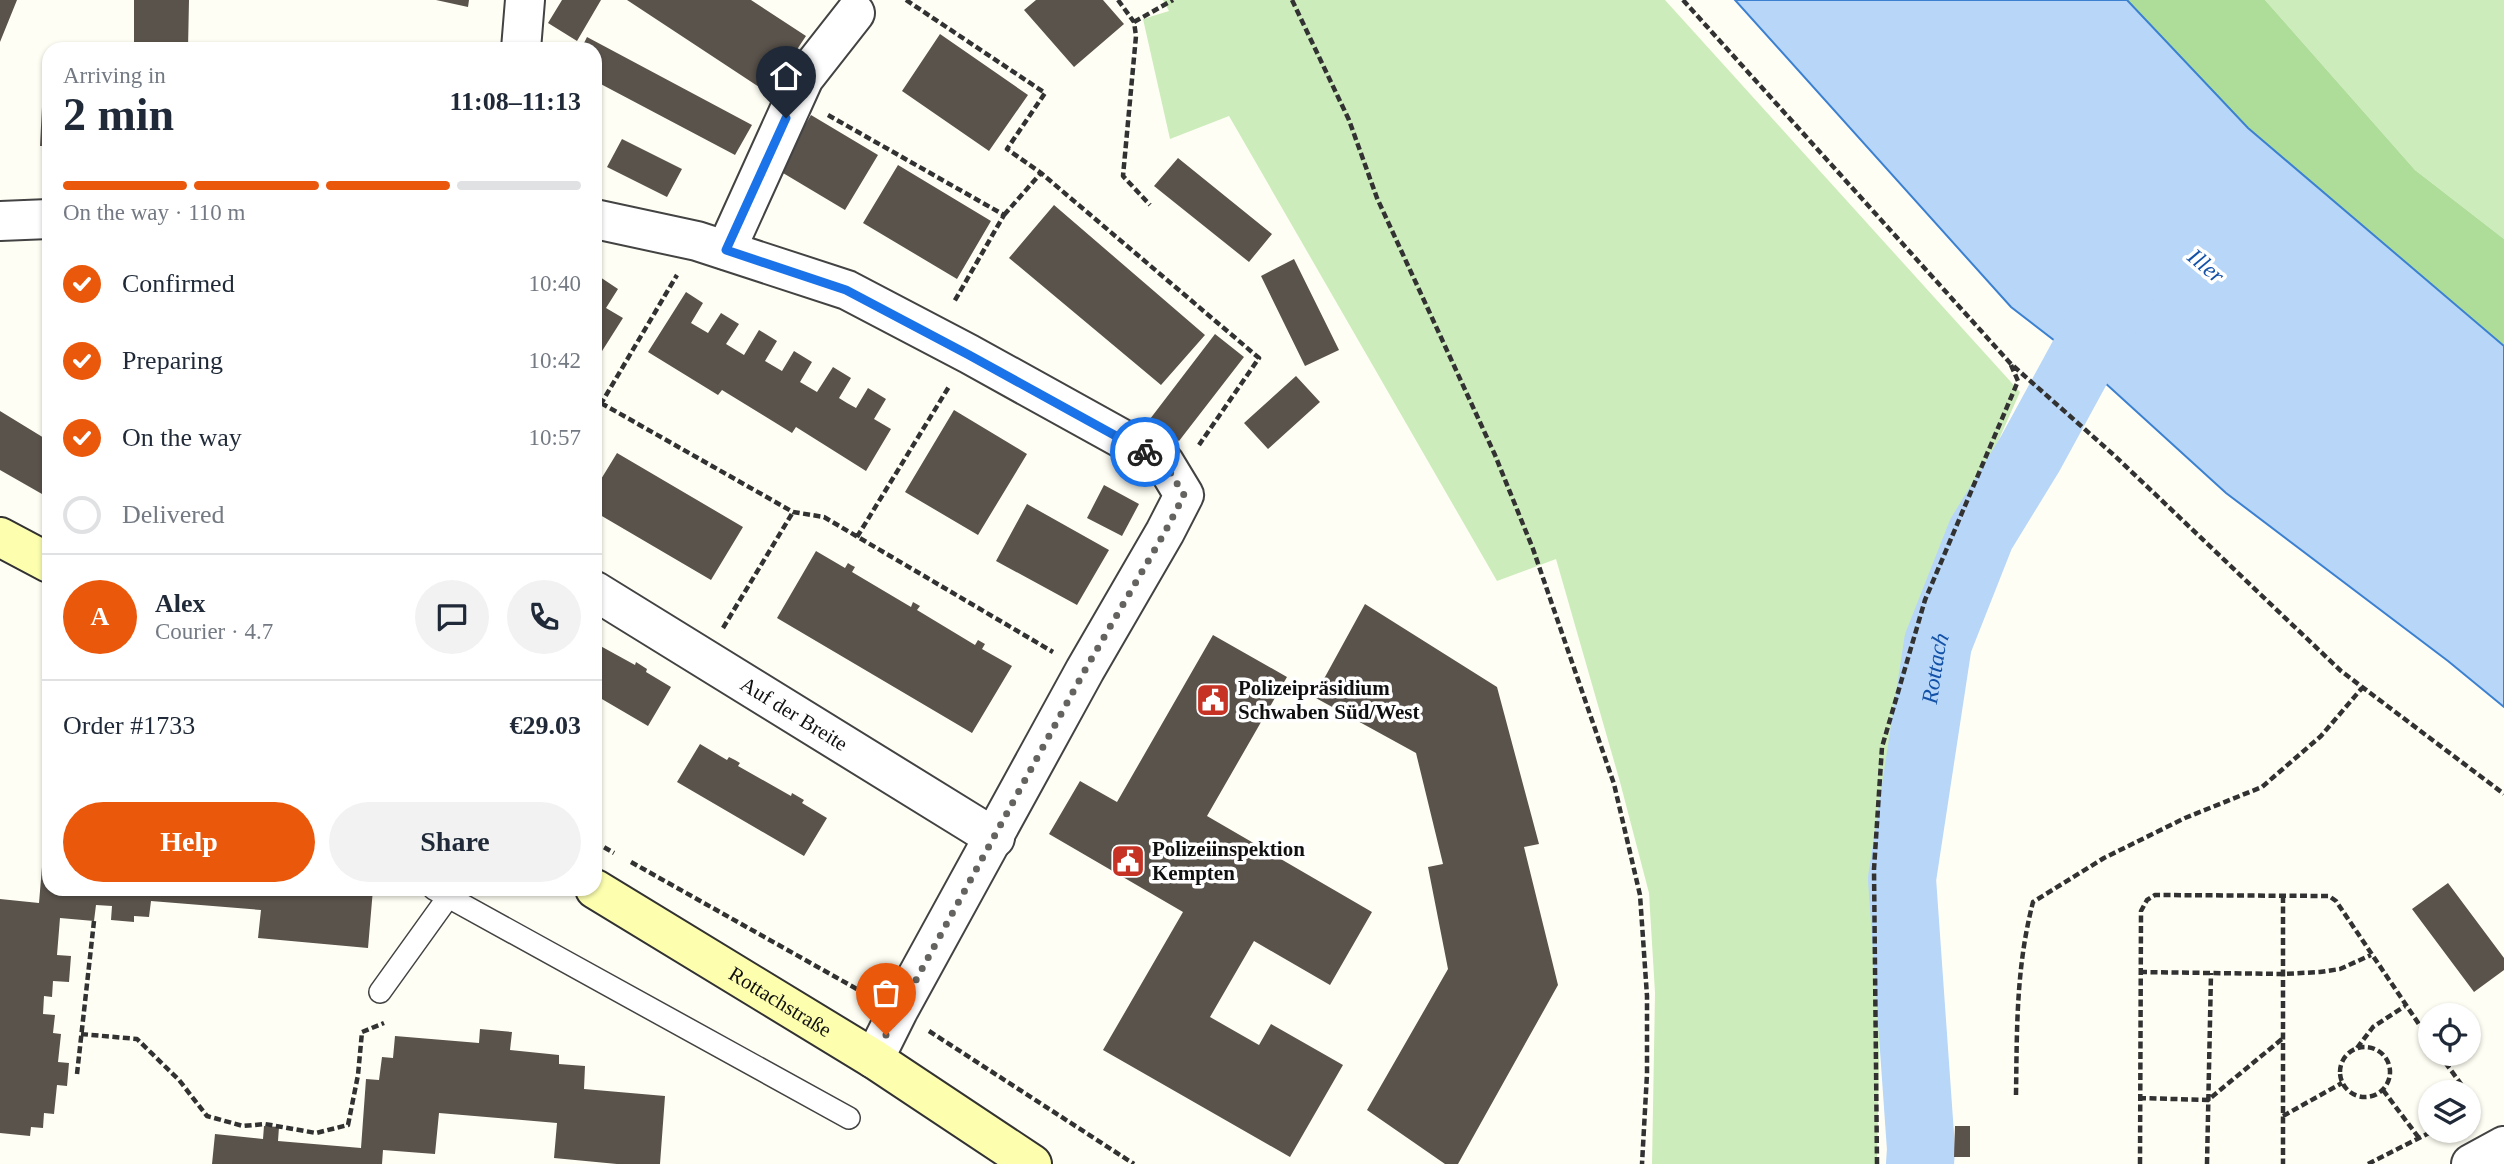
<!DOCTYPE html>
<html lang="en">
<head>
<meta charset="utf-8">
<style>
  body { margin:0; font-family:"Times New Roman",serif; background:#f2f2f3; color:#1f2937; height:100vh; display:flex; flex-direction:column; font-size:26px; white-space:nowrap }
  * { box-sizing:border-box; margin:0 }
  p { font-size:23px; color:#747a83 }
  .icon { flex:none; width:38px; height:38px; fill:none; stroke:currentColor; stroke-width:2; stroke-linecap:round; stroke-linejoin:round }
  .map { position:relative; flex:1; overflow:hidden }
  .sheet { position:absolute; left:42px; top:42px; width:560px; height:854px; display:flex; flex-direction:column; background:#fff; border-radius:21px; box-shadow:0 2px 5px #0004 }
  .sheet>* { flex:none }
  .fabs { position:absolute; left:2418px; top:1003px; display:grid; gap:14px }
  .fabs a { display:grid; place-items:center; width:63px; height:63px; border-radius:50%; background:#fff; box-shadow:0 2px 5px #0004; font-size:35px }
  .pin { position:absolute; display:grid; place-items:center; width:60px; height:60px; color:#fff; margin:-72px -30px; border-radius:50% 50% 50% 0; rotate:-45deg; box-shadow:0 0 7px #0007 }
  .pin .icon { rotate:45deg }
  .courier { position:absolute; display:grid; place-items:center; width:70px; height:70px; margin:-35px; border:5px solid #1a73e8; border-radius:50%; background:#fff; color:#222; box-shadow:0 2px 9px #0007 }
  .head em { font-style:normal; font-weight:700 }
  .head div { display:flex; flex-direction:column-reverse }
  .head { display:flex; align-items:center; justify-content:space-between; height:119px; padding:0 21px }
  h1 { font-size:46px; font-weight:700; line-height:52px }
  .bar { display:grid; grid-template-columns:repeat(4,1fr); gap:10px 7px; align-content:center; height:84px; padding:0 21px }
  .bar i { height:9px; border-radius:5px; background:#e0e1e3 }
  .bar .on { background:#ea580c }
  .bar p { grid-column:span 4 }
  .line { display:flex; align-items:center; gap:18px; padding:0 21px; border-top:2px solid #e0e1e3 }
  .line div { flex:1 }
  .round { display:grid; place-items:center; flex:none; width:74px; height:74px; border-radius:37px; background:#f2f2f3 }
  ol { padding:0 21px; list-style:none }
  li { display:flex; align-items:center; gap:21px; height:77px }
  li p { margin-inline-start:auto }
  li .icon { padding:7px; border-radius:50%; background:#ea580c; color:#fff; stroke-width:4 }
  li:last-child { color:#747a83 }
  li i { width:38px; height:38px; border:4px solid #e0e1e3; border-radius:50% }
  .primary-button { display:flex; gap:14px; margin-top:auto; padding:14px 21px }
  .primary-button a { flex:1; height:80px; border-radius:42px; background:#ea580c; color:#fff; font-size:28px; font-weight:700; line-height:80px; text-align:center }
  .primary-button a+a { background:#f2f2f3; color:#1f2937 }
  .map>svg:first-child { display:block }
  .green { fill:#cdecbb }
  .forest { fill:#aedd9a }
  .water { fill:#b7d6f8; stroke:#3b80d1; stroke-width:2 }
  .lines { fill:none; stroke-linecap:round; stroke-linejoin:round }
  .river { stroke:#b7d6f8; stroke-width:68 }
  .building { fill:#5a534c }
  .service-casing { stroke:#434343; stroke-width:24 }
  .minor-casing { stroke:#434343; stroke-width:42 }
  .secondary-casing { stroke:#323232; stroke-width:42 }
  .path { stroke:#323232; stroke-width:4.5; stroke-dasharray:7 3.5; stroke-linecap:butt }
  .service { stroke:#fff; stroke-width:21 }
  .minor { stroke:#fff; stroke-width:38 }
  .secondary { stroke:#fdffaf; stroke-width:38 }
  .done { stroke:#646360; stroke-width:7; stroke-dasharray:0 12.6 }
  .route { stroke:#1a73e8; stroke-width:9 }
  .labels { text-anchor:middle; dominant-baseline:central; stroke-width:7; stroke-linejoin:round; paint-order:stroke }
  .poi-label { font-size:21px; font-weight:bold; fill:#101010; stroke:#fff; text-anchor:start }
  .street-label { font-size:21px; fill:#101010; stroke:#fff }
  .water-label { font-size:23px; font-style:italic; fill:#1452a8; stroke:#fff }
</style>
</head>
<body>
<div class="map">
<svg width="2504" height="1164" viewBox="0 0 2504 1164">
  <rect width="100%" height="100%" fill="#fffef4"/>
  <!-- green -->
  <path class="green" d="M 1163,0 L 1665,0 L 2020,392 L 1917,624 L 1883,872 L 1877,1164 L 1652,1164 L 1655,993 L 1649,893 L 1620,782 L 1556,559 L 1497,581 L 1229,116 L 1170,139 L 1143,19 L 1169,11 Z
    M 2265,0 L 2504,0 L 2504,239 L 2415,170 Z"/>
  <!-- forest -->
  <path class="forest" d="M 2127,0 L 2265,0 L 2415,170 L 2504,239 L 2504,346 L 2248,128 Z"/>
  <!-- water -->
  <path class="water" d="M 1735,0 L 2127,0 L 2248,128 L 2504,346 L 2504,707 L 2448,661 L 2226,493 L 2081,361 L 2011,307 Z"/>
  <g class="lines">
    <!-- river -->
    <path class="river" id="s1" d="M 1920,1164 L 1921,1149 L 1902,879 L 1938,643 L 1981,534 L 2030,454 L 2126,278"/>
  </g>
  <!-- building -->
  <path class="building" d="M 0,0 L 17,0 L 0,42 Z
    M 134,0 L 189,0 L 188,49 L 134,49 Z
    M 436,0 L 469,0 L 468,7 Z
    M 562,0 L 601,0 L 577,41 L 548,23 Z
    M 627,0 L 751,0 L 806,36 L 768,93 Z
    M 1036,0 L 1103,0 L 1124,24 L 1074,67 L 1024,10 Z
    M 940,34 L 1028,95 L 989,151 L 902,91 Z
    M 587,37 L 752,125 L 735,155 L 595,81 L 595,49 L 581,49 Z
    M 42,107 L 49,107 L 49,146 L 40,146 Z
    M 811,115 L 878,155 L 845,210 L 778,170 Z
    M 622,139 L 682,169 L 667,197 L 607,167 Z
    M 1178,158 L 1272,234 L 1249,262 L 1154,186 Z
    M 898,165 L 991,221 L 957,279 L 863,223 Z
    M 1054,205 L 1205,335 L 1161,385 L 1009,258 Z
    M 1294,259 L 1339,350 L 1305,366 L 1261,276 Z
    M 600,277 L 618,289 L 606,308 L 623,318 L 597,359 L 595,358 L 595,285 Z
    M 686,292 L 703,303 L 691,323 L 708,333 L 721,313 L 739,324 L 726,344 L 744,355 L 759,330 L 777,341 L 765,361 L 782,371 L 794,351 L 812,362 L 800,382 L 817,392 L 833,367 L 851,378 L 839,398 L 847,403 L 856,408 L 868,388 L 886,399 L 874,419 L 891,429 L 866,471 L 796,427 L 792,433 L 722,390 L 718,395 L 648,352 Z
    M 1215,334 L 1244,357 L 1179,441 L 1150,419 Z
    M 1296,376 L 1320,402 L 1268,449 L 1244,423 Z
    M 954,410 L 1027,454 L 978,535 L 905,492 Z
    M 0,411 L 49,441 L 49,498 L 0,470 Z
    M 617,453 L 743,527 L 711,580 L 595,512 L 595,489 Z
    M 1104,485 L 1139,504 L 1122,536 L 1087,518 Z
    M 1027,504 L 1109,550 L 1077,605 L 996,561 Z
    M 816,551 L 845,568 L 848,563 L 851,565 L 855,567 L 852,572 L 911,607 L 913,602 L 920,606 L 917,610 L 975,645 L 978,640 L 985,644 L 982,649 L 1012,666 L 972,733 L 777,618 Z
    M 1365,604 L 1497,687 L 1539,844 L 1524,847 L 1558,985 L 1458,1164 L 1445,1164 L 1367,1110 L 1448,969 L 1428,867 L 1443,864 L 1416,753 L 1314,697 Z
    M 1213,635 L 1287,677 L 1207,816 L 1372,912 L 1330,985 L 1254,941 L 1210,1017 L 1259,1045 L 1271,1024 L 1343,1065 L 1290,1157 L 1103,1050 L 1183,912 L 1049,834 L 1080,781 L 1117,802 Z
    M 595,643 L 635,665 L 636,662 L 647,669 L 646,672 L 671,687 L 648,726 L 595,695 Z
    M 700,744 L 727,760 L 729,757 L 735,760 L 740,763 L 738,766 L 791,796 L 792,793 L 804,800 L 802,803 L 827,818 L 804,856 L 677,782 Z
    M 42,867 L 49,868 L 49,889 L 373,889 L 368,948 L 258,938 L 261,910 L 151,901 L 149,917 L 134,916 L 134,922 L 111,920 L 112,906 L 96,905 L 94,921 L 60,918 L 57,955 L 71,956 L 69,982 L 53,981 L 52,997 L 44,996 L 43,1014 L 55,1015 L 53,1033 L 61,1034 L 58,1062 L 69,1063 L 67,1086 L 57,1085 L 54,1114 L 44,1113 L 43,1128 L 31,1127 L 30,1136 L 0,1133 L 0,899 L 39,903 Z
    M 2448,883 L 2504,958 L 2504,970 L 2474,992 L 2412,909 Z
    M 480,1029 L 512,1032 L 510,1050 L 559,1055 L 559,1064 L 585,1066 L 584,1089 L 665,1096 L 660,1164 L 617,1164 L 554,1158 L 557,1123 L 439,1113 L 435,1154 L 383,1150 L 382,1164 L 212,1164 L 215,1134 L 263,1139 L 264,1126 L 279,1127 L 278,1141 L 361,1148 L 366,1079 L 379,1080 L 382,1057 L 393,1058 L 395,1036 L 479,1043 Z
    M 1955,1126 L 1970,1126 L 1970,1157 L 1954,1157 Z"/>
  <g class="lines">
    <!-- service casing -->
    <g class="service-casing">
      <path id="service" d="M 434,889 L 849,1118
        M 380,992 L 454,889"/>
    </g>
    <!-- minor casing -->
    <g class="minor-casing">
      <g id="minor">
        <path d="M 521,49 L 525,0"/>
        <path d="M 595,219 L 697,241 L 847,290 L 969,354 L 1164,462 L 1184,495 L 1165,532 L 1085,670 L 898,1011 L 874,1059"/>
        <path d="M 0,221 L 49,219"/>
        <path d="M 726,250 L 804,78 L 855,13"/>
        <path id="s2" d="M 595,591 L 995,838"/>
        <path d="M 2471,1164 L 2504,1146"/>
      </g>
    </g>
    <!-- secondary casing -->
    <g class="secondary-casing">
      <g id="secondary">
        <path d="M 0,537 L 49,563"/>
        <path id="s3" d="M 595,889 L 874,1059 L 1032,1164"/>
      </g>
    </g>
    <!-- path -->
    <path class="path" d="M 906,0 L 1045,93 L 1007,149 L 1041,173
      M 1118,0 L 1134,22 L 1136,36 L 1123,176 L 1150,205
      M 1292,0 L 1349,120 L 1377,198 L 1495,455 L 1533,549 L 1614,784 L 1640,895 L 1647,996 L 1647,1074 L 1642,1164
      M 1683,0 L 2010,363 L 2115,456 L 2341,671 L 2504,794
      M 1134,22 L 1173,0
      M 828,115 L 1004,215 L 954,302
      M 1004,215 L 1041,173 L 1259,358 L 1199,445
      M 601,403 L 793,512 L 824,517 L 1053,652
      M 595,414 L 677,275
      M 857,537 L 950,385
      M 723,628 L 793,512
      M 595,842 L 614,853
      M 631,862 L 864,993
      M 2283,896 L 2283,1164
      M 2140,972 L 2283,974 L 2320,972 L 2340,969 L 2371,955
      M 929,1031 L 1134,1164
      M 81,1034 L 137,1039 L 179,1080 L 207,1116 L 243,1126 L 265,1124 L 316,1133 L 348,1125 L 358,1075 L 362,1032 L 384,1023
      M2340 1072a25 25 0 1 1 50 0a25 25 0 1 1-50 0Z
      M 2357,1048 L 2373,1027 L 2405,1006
      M 2439,1054 L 2461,1084 L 2461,1092
      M 77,1074 L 94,921
      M 2383,1090 L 2419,1138
      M 2016,1095 C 2017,1027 2016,968 2033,902 L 2104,858 L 2185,818 L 2262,787 L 2321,736 L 2362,688
      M 2139,1098 L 2208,1100 L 2282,1039
      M 2283,1116 L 2342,1083
      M 1877,1164 L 1874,869 L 1882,747 L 1925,600 L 2018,381 L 2011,365
      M 2140,1164 L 2141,911 L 2147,900 L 2155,895 L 2329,896 L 2336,901 L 2431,1042
      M 2207,1164 L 2211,973
      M 2368,1164 L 2435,1130"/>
    <!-- service -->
    <use href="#service" class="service"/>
    <!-- minor -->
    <use href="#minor" class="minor"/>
    <!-- secondary -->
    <use href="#secondary" class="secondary"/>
  </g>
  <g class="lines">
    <!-- done -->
    <path class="done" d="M 886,1035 L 1085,670 L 1165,532 L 1184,495 L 1164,462 L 1145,452"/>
    <!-- route -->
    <path class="route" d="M 786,118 L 726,250 L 846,290 L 969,355 L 1145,452"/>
  </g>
  <!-- icons -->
  <defs>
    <g id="civic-square" transform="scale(1.75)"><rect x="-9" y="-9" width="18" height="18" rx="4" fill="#c63223" stroke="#fff"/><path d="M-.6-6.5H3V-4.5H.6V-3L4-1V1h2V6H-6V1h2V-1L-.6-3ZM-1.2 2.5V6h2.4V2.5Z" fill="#fff"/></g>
  </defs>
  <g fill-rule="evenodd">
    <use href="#civic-square" x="1213" y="700"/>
    <use href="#civic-square" x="1128" y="861"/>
  </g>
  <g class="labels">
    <!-- poi labels -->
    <g class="poi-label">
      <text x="1238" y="688">Polizeipräsidium<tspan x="1238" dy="24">Schwaben Süd/West</tspan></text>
      <text x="1152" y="849">Polizeiinspektion<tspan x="1152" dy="24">Kempten</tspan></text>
    </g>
    <!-- street labels -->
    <g class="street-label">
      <text stroke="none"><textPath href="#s2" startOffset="234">Auf der Breite</textPath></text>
      <text stroke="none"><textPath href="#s3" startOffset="217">Rottachstraße</textPath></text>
    </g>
    <!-- water labels -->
    <g class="water-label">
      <text transform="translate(2206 266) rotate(40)">Iller</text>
      <text stroke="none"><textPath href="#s1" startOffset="499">Rottach</textPath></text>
    </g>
  </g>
</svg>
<div class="fabs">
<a><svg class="icon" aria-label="locate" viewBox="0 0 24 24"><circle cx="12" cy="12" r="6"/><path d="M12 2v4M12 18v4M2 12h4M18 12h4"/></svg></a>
<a><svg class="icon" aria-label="layers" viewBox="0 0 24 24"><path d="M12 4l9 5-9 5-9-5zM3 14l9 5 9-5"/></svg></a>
</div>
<div class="pin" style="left:886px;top:1035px;background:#ea580c"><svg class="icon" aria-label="bag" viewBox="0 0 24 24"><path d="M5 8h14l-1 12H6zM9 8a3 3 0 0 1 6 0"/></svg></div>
<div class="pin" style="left:786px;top:118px;background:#1f2937"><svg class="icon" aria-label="home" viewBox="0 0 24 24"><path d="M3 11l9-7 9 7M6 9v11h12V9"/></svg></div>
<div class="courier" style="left:1145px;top:452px"><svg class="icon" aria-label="bike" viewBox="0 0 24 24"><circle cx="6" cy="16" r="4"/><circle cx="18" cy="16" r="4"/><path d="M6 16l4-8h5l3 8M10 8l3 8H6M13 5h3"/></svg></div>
<section class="sheet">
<div class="head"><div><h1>2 min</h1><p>Arriving in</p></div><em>11:08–11:13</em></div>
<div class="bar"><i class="on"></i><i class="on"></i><i class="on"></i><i></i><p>On the way · 110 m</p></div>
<ol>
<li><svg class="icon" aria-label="check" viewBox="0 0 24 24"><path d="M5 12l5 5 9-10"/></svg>Confirmed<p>10:40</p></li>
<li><svg class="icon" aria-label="check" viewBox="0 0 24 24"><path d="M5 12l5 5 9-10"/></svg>Preparing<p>10:42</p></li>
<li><svg class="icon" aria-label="check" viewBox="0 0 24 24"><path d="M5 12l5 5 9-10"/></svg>On the way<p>10:57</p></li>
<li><i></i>Delivered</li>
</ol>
<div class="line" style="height:126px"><b class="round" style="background:#ea580c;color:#fff">A</b><div><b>Alex</b><p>Courier · 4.7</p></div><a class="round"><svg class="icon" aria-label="chat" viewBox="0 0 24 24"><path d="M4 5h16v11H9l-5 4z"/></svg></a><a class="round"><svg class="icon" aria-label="phone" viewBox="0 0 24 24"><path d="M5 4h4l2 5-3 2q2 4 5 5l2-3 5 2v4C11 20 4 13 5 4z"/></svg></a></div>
<div class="line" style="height:91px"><div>Order #1733</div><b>€29.03</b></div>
<div class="primary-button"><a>Help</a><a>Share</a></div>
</section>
</div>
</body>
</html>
